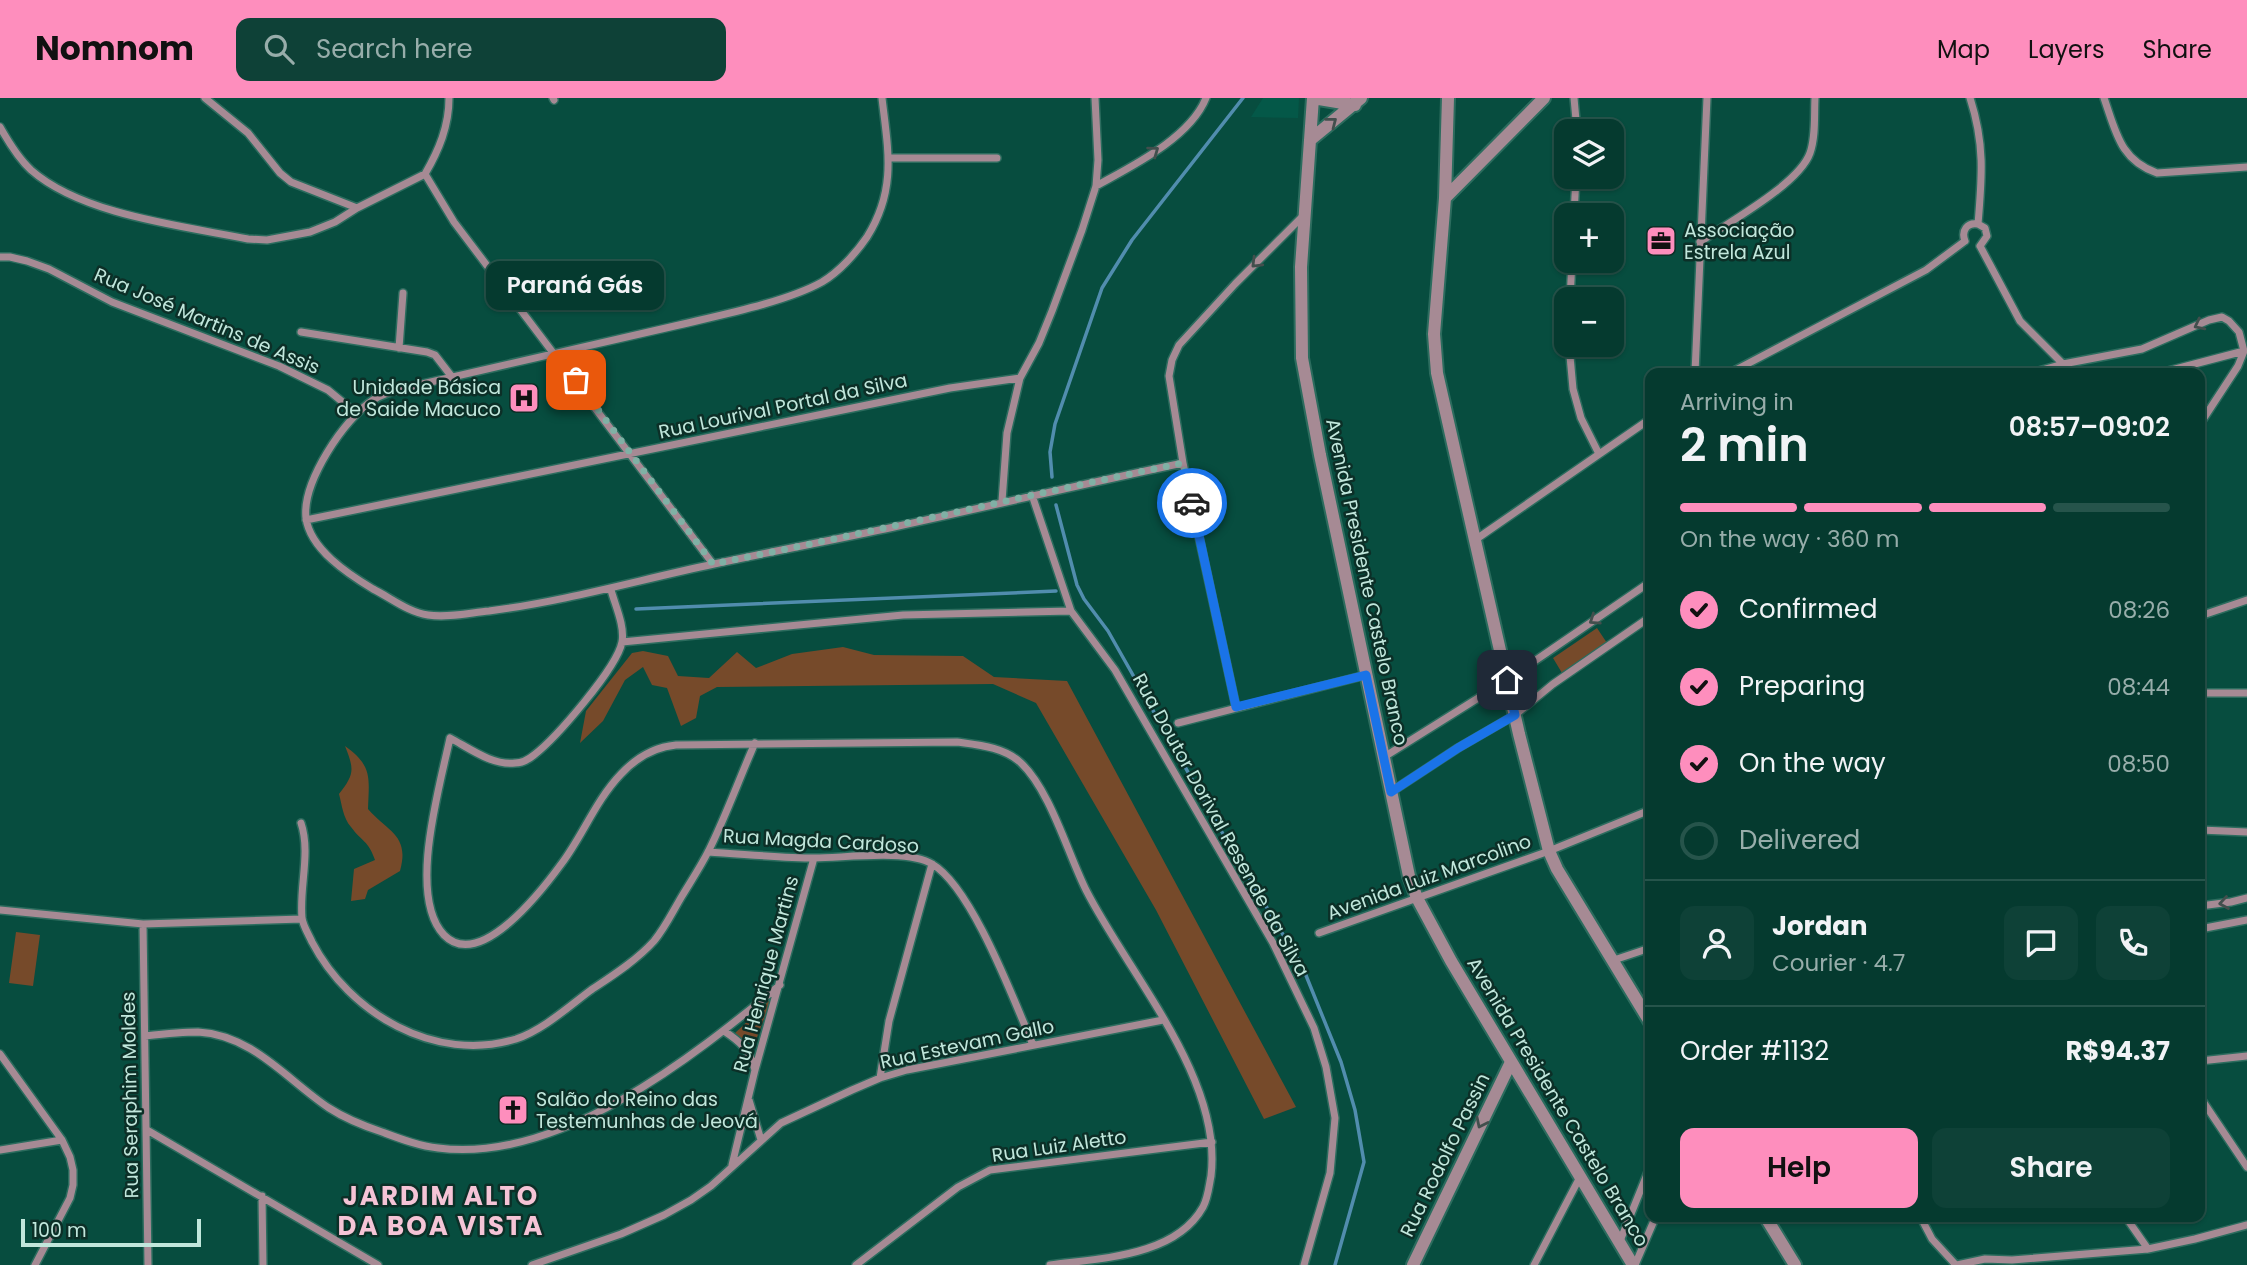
<!DOCTYPE html>
<html lang="en">
<head>
<meta charset="utf-8">
<style>
  body { margin:0; font-family:Poppins,sans-serif; background:#0e4137; color:#f1f3f6; height:100vh; display:flex; flex-direction:column; font-size:26px; white-space:nowrap }
  * { box-sizing:border-box; margin:0 }
  p { font-size:23px; color:#97adaa }
  .icon { flex:none; width:38px; height:38px; fill:none; stroke:currentColor; stroke-width:2; stroke-linecap:round; stroke-linejoin:round }
  .map { position:relative; flex:1; overflow:hidden }
  .drawer { position:absolute; left:1645px; top:270px; width:560px; height:854px; display:flex; flex-direction:column; background:#053a2f; border-radius:14px; box-shadow:0 2px 5px #0004,0 0 0 2px #26544b }
  .drawer>* { flex:none }
  .tools { position:absolute; left:1554px; top:21px; display:grid; gap:14px }
  .tools a { display:grid; place-items:center; width:70px; height:70px; border-radius:14px; background:#053a2f; box-shadow:0 2px 5px #0004,0 0 0 2px #26544b; font-size:35px }
  .scale { position:absolute; left:21px; bottom:18px; width:180px; box-sizing:border-box; padding-left:7px; border:4px solid #c1e7dc; border-top:0; font-size:19px; line-height:24px; white-space:nowrap; color:#c1e7dc; -webkit-text-stroke:5px #0c2f27; paint-order:stroke }
  .pin { position:absolute; display:grid; place-items:center; width:60px; height:60px; color:#fff; margin:-30px; border-radius:14px; box-shadow:0 4px 10px #0006 }
  .courier { position:absolute; display:grid; place-items:center; width:70px; height:70px; margin:-35px; border:5px solid #1a73e8; border-radius:50%; background:#fff; color:#222; box-shadow:0 2px 9px #0007 }
  .bubble { position:absolute; height:49px; border-radius:14px; background:#053a2f; box-shadow:0 2px 5px #0004,0 0 0 2px #26544b; font-size:23px; font-weight:600; line-height:49px; text-align:center }
  .headline em { font-style:normal; font-weight:600 }
  .headline div { display:flex; flex-direction:column-reverse }
  .headline { display:flex; align-items:center; justify-content:space-between; height:119px; padding:0 35px }
  h1 { font-size:46px; font-weight:600; line-height:52px }
  .bar { display:grid; grid-template-columns:repeat(4,1fr); gap:10px 7px; align-content:center; height:84px; padding:0 35px }
  .bar i { height:9px; border-radius:5px; background:#26544b }
  .bar .current { background:#fe8ebd }
  .bar p { grid-column:span 4 }
  .line { display:flex; align-items:center; gap:18px; padding:0 35px; border-top:2px solid #26544b }
  .line div { flex:1 }
  .round { display:grid; place-items:center; flex:none; width:74px; height:74px; border-radius:14px; background:#0e4137 }
  ol { padding:0 35px; list-style:none }
  li { display:flex; align-items:center; gap:21px; height:77px }
  li p { margin-inline-start:auto }
  li .icon { padding:7px; border-radius:50%; background:#fe8ebd; color:#111; stroke-width:4 }
  li:last-child { color:#97adaa }
  li i { width:38px; height:38px; border:4px solid #26544b; border-radius:50% }
  .button { display:flex; gap:14px; margin-top:auto; padding:14px 35px }
  .button a { flex:1; height:80px; border-radius:14px; background:#fe8ebd; color:#111; font-size:28px; font-weight:600; line-height:80px; text-align:center }
  .button a+a { background:#0e4137; color:#f1f3f6 }
  header { display:flex; align-items:center; gap:42px; box-sizing:border-box; height:98px; padding:0 35px; background:#fe8ebd; color:#111 }
  header strong { font-size:33px }
  nav { display:flex; gap:38px; margin-inline-start:auto; font-size:24px }
  .search { width:490px; height:63px; background:#0e4137; display:flex; align-items:center; gap:18px; box-sizing:border-box; padding:0 24px; border-radius:14px; color:#97adaa; font-size:26px }
  .map>svg:first-child { display:block }
  .built { fill:#045848 }
  .green { fill:#764a2a }
  .lines { fill:none; stroke-linecap:round; stroke-linejoin:round }
  .stream { stroke:#518dae; stroke-width:3.5 }
  .minor-casing { stroke:#2c6c5e; stroke-width:10 }
  .tertiary-casing { stroke:#2c6c5e; stroke-width:16 }
  .minor { stroke:#a68a94; stroke-width:7 }
  .tertiary { stroke:#a68a94; stroke-width:12 }
  .oneway { stroke:#424f4d }
  .done { stroke:#80b1a5; stroke-width:7; stroke-dasharray:0 12.6 }
  .route { stroke:#1a73e8; stroke-width:9 }
  .labels { text-anchor:middle; dominant-baseline:central; stroke-width:5; stroke-linejoin:round; paint-order:stroke }
  .poi-label { font-size:19px; fill:#c1e7dc; stroke:#0c2f27; text-anchor:start }
  .street-label { font-size:19px; fill:#c1e7dc; stroke:#0c2f27 }
  .district-label { font-size:26px; font-weight:bold; letter-spacing:2px; fill:#f5c4d6; stroke:#0c2f27 }
</style>
</head>
<body>
<header>
<strong>Nomnom</strong>
<div class="search"><svg class="icon" aria-label="search" viewBox="0 0 24 24"><circle cx="10" cy="10" r="6"/><path d="M15 15l6 6"/></svg>Search here</div>
<nav><a>Map</a><a>Layers</a><a>Share</a></nav>
</header>
<div class="map">
<svg width="2247" height="1167" viewBox="0 0 2247 1167">
  <rect width="100%" height="100%" fill="#074d3f"/>
  <!-- built -->
  <path class="built" d="M 1263,0 L 1299,0 L 1298,20 L 1251,19 Z"/>
  <!-- green -->
  <path class="green" d="M 1597,530 L 1607,545 L 1562,575 L 1553,560 Z
    M 843,549 L 874,557 L 963,558 L 994,579 L 1067,583 L 1296,1009 L 1264,1021 L 1156,812 L 1036,605 L 993,586 L 717,589 L 700,598 L 696,620 L 681,628 L 667,590 L 652,587 L 643,569 L 625,582 L 603,623 L 580,645 L 586,613 L 632,555 L 643,553 L 668,558 L 678,578 L 709,580 L 737,554 L 756,570 L 792,556 Z
    M 345,648 C 373,668 369,680 368,711 C 388,734 410,737 400,773 L 368,792 L 365,801 L 351,803 L 354,771 L 375,762 C 368,742 362,744 351,729 C 343,720 342,707 339,696 C 355,676 354,671 345,648 Z
    M 16,834 L 40,837 L 33,888 L 9,885 Z
    M 772,900 L 754,947 L 734,936 Z"/>
  <g class="lines">
    <!-- stream -->
    <path class="stream" d="M 1052,379 L 1050,354 L 1055,326 L 1102,190 L 1132,142 L 1243,0
      M 1056,407 L 1077,487 L 1084,501 L 1108,533 L 1227,743 L 1303,870 L 1341,964 L 1355,1012 L 1364,1064 L 1335,1167
      M 636,511 L 1056,493"/>
    <!-- minor casing -->
    <g class="minor-casing">
      <path id="minor" d="M 205,0 L 248,35 L 280,75 L 291,84 L 357,110
        M 553,0 L 554,2
        M 882,0 C 888,52 897,91 867,139 C 856,155 839,174 822,184 C 786,204 721,217 679,227 C 590,248 499,268 409,289 C 397,292 384,295 373,302 C 344,321 302,384 306,420 C 310,451 348,476 373,491 C 391,500 408,514 428,517 C 448,520 469,515 489,513 C 567,503 638,482 714,466 C 774,453 834,442 894,429 C 991,408 1087,385 1183,365
        M 1574,0 L 1577,33
        M 1970,0 C 1985,46 1982,79 1978,126
        M 2104,0 C 2116,34 2120,62 2157,75 L 2247,69
        M 0,29 C 9,45 18,60 31,72 C 82,117 183,128 248,141 L 267,142 L 310,134 L 335,124 L 357,110 L 425,76
        M 889,60 L 997,60
        M 425,76 L 454,124 L 713,466
        M 425,76 C 439,52 449,28 449,0
        M 1096,88 C 1132,68 1190,40 1206,0
        M 1574,117 L 1576,79
        M 1978,126 L 1985,130 L 1987,138 L 1980,148
        M 1965,143 C 1961,133 1967,124 1978,126
        M 1700,144 C 1729,124 1799,86 1810,55 C 1816,38 1814,18 1815,0
        M 1980,148 L 2020,223 L 2063,266 L 2066,275
        M 0,159 L 10,159 L 27,163 L 49,171 L 112,204 L 279,268 L 328,292 L 356,315
        M 1570,201 L 1572,163
        M 301,234 L 427,254 L 435,257 L 452,279
        M 1569,247 L 1573,291 L 1581,320 L 1599,356
        M 399,250 L 403,195
        M 1695,275 L 1707,0
        M 1730,275 L 1926,172 L 1965,143
        M 2032,275 L 2063,266 L 2142,251 L 2209,222 L 2222,219 L 2229,223 L 2239,234 L 2244,253 L 2238,268 L 2200,326
        M 2160,275 L 2244,253
        M 1032,397 L 1071,513 L 1115,572 L 1273,845 L 1314,930 L 1326,969 L 1335,1020 L 1330,1075 L 1304,1167
        M 1002,403 L 1007,335 L 1020,280 L 1039,245 L 1052,213 L 1082,132 L 1096,88 L 1098,62 L 1095,0
        M 306,422 L 828,315 L 950,290 L 1020,280
        M 1475,442 L 1650,321
        M 611,492 C 615,507 625,528 622,544 C 617,570 556,640 534,657 C 528,662 522,665 515,665 C 493,668 469,650 450,640 C 440,688 407,798 444,837 C 480,874 543,791 562,765 C 583,737 596,702 621,676 C 635,661 654,649 676,647 L 957,644 C 979,647 1004,649 1021,665 C 1050,692 1068,756 1086,792 C 1128,875 1223,980 1211,1078 C 1209,1088 1208,1100 1203,1109 C 1175,1159 1100,1160 1050,1167
        M 2200,518 L 2247,502
        M 622,544 L 903,517 L 1071,513
        M 2200,595 L 2247,595
        M 1236,609 L 1183,365 L 1169,278 L 1172,262 L 1179,247 L 1235,186 L 1304,117
        M 1178,625 L 1366,577
        M 1384,659 L 1507,582 L 1650,484
        M 1391,694 L 1458,650 L 1515,617 L 1553,586 L 1650,519
        M 301,725 C 311,755 299,789 302,820 C 303,828 309,837 312,844 C 349,915 435,966 516,941 C 543,932 568,909 591,892 C 612,878 637,862 654,843 C 665,830 673,813 682,798 C 691,783 701,768 709,752 C 726,718 739,681 755,645
        M 2200,732 L 2247,734
        M 708,754 C 744,756 780,760 815,760 C 844,760 908,751 932,766 C 972,789 1014,903 1033,947
        M 2200,808 L 2231,804 L 2247,800
        M 0,812 L 143,826 L 302,821
        M 143,826 L 148,1167
        M 2200,831 L 2247,822
        M 1319,835 L 1549,753 L 1650,712
        M 1614,862 L 1650,850
        M 724,933 C 741,944 750,953 755,972
        M 145,938 C 163,936 181,934 198,934 C 253,937 287,982 329,1010 C 346,1021 364,1028 382,1034 C 401,1041 419,1048 438,1050 C 559,1066 693,959 780,887
        M 0,956 L 62,1042 L 70,1059 L 73,1072 L 73,1087 L 70,1100 L 35,1167
        M 2200,963 L 2247,958
        M 880,980 L 889,923 L 932,766
        M 2200,999 L 2247,1069
        M 749,1002 L 761,1042
        M 147,1032 L 378,1167
        M 0,1052 L 62,1042
        M 732,1067 L 755,972 L 814,760
        M 262,1098 L 263,1167
        M 1920,1118 L 1932,1141 L 1956,1167
        M 2125,1118 L 2148,1151
        M 1620,1143 L 1650,1069
        M 532,1167 L 621,1136 L 664,1117 L 691,1102 L 711,1088 L 781,1025 L 852,992 L 880,980 L 907,972 L 1163,922
        M 856,1167 L 958,1089 L 990,1072 L 1212,1044
        M 1534,1167 L 1580,1079
        M 1635,1167 L 1656,1118
        M 1957,1167 L 1985,1161 L 2012,1162 L 2148,1151 L 2195,1141 L 2247,1127"/>
    </g>
    <!-- tertiary casing -->
    <g class="tertiary-casing">
      <path id="tertiary" d="M 1313,0 L 1301,169 L 1302,260 L 1320,357 L 1409,778 L 1417,800 L 1451,863 L 1633,1167
        M 1313,0 L 1355,7
        M 1448,0 L 1445,100 L 1434,236 L 1437,275 L 1519,636 L 1549,753 L 1557,771 L 1650,924
        M 1310,42 L 1361,0
        M 1445,100 L 1544,0
        M 1765,1118 L 1795,1167
        M 1413,1167 L 1511,964"/>
    </g>
    <!-- minor -->
    <use href="#minor" class="minor"/>
    <!-- tertiary -->
    <use href="#tertiary" class="tertiary"/>
  </g>
  <!-- one-way arrows -->
  <defs><path id="oneway-chevron" d="M-2-3.5L2.5 0L-2 3.5" fill="none" stroke-width="1.6" stroke-linecap="round" stroke-linejoin="round" transform="scale(1.75)"/></defs>
  <g class="oneway">
    <use href="#oneway-chevron" transform="translate(1332 24) rotate(-38)"/>
    <use href="#oneway-chevron" transform="translate(1154 53) rotate(-36)"/>
    <use href="#oneway-chevron" transform="translate(1256 165) rotate(135)"/>
    <use href="#oneway-chevron" transform="translate(2199 227) rotate(153)"/>
    <use href="#oneway-chevron" transform="translate(1594 522) rotate(146)"/>
    <use href="#oneway-chevron" transform="translate(2224 805) rotate(171)"/>
    <use href="#oneway-chevron" transform="translate(1481 1025) rotate(116)"/>
  </g>
  <g class="lines">
    <!-- done -->
    <path class="done" d="M 576,282 L 713,466 C 870,435 1026,397 1183,365 L 1192,405"/>
    <!-- route -->
    <path class="route" d="M 1192,405 L 1236,609 L 1366,577 L 1391,694 L 1458,650 L 1515,617 L 1507,582"/>
  </g>
  <!-- icons -->
  <defs>
    <g id="office-square" transform="scale(1.575)"><rect x="-9" y="-9" width="18" height="18" rx="4" fill="#fe8ebd" stroke="#0c2f27"/><path d="M-6-3h4V-5.5h4V-3h4V5H-6ZM-1-4.5V-3h2v-1.5ZM-6 0V1H6V0Z" fill="#111"/></g>
    <g id="hospital-square" transform="scale(1.575)"><rect x="-9" y="-9" width="18" height="18" rx="4" fill="#fe8ebd" stroke="#0c2f27"/><path d="M-5-5h3v3.5h4V-5h3V5h-3V1.5h-4V5h-3Z" fill="#111"/></g>
    <g id="church-square" transform="scale(1.575)"><rect x="-9" y="-9" width="18" height="18" rx="4" fill="#fe8ebd" stroke="#0c2f27"/><path d="M-1.2-6h2.4v3.5h3.3v2.4h-3.3V6h-2.4V-.1h-3.3v-2.4h3.3Z" fill="#111"/></g>
  </defs>
  <g fill-rule="evenodd">
    <use href="#office-square" x="1661" y="143"/>
    <use href="#hospital-square" x="524" y="300"/>
    <use href="#church-square" x="513" y="1012"/>
  </g>
  <g class="labels">
    <!-- poi labels -->
    <g class="poi-label">
      <text x="1684" y="132">Associação<tspan x="1684" dy="22">Estrela Azul</tspan></text>
      <text x="501" y="289" text-anchor="end">Unidade Básica<tspan x="501" dy="22">de Saide Macuco</tspan></text>
      <text x="536" y="1001">Salão do Reino das<tspan x="536" dy="22">Testemunhas de Jeová</tspan></text>
    </g>
    <!-- street labels -->
    <g class="street-label">
      <text transform="translate(207 223) rotate(23)">Rua José Martins de Assis</text>
      <text transform="translate(783 308) rotate(-12)">Rua Lourival Portal da Silva</text>
      <text transform="translate(1367 484) rotate(78)">Avenida Presidente Castelo Branco</text>
      <text transform="translate(1221 727) rotate(61)">Rua Doutor Dorival Resende da Silva</text>
      <text transform="translate(821 743) rotate(3)">Rua Magda Cardoso</text>
      <text transform="translate(1429 779) rotate(-20)">Avenida Luiz Marcolino</text>
      <text transform="translate(766 876) rotate(-75)">Rua Henrique Martins</text>
      <text transform="translate(967 946) rotate(-12)">Rua Estevam Gallo</text>
      <text transform="translate(130 997) rotate(-91)">Rua Seraphim Moldes</text>
      <text transform="translate(1558 1004) rotate(59)">Avenida Presidente Castelo Branco</text>
      <text transform="translate(1059 1048) rotate(-8)">Rua Luiz Aletto</text>
      <text transform="translate(1445 1057) rotate(-64)">Rua Rodolfo Passin</text>
    </g>
    <!-- district labels -->
    <g class="district-label">
      <text x="441" y="1098">JARDIM ALTO<tspan x="441" dy="30">DA BOA VISTA</tspan></text>
    </g>
  </g>
</svg>
<div class="tools">
<a><svg class="icon" aria-label="layers" viewBox="0 0 24 24"><path d="M12 4l9 5-9 5-9-5zM3 14l9 5 9-5"/></svg></a>
<a>+</a>
<a>−</a>
</div>
<div class="scale">100 m</div>
<div class="pin" style="left:576px;top:282px;background:#ea580c"><svg class="icon" aria-label="bag" viewBox="0 0 24 24"><path d="M5 8h14l-1 12H6zM9 8a3 3 0 0 1 6 0"/></svg></div>
<div class="pin" style="left:1507px;top:582px;background:#1f2937"><svg class="icon" aria-label="home" viewBox="0 0 24 24"><path d="M3 11l9-7 9 7M6 9v11h12V9"/></svg></div>
<div class="courier" style="left:1192px;top:405px"><svg class="icon" aria-label="car" viewBox="0 0 24 24"><path d="M5 17H2v-5l4-1 3-4h7l3 4 3 1v5h-3M9 17h6M6 11h13"/><circle cx="7" cy="17" r="2"/><circle cx="17" cy="17" r="2"/></svg></div>
<div class="bubble" style="left:486px;top:163px;width:178px">Paraná Gás</div>
<section class="drawer">
<div class="headline"><div><h1>2 min</h1><p>Arriving in</p></div><em>08:57–09:02</em></div>
<div class="bar"><i class="current"></i><i class="current"></i><i class="current"></i><i></i><p>On the way · 360 m</p></div>
<ol>
<li><svg class="icon" aria-label="check" viewBox="0 0 24 24"><path d="M5 12l5 5 9-10"/></svg>Confirmed<p>08:26</p></li>
<li><svg class="icon" aria-label="check" viewBox="0 0 24 24"><path d="M5 12l5 5 9-10"/></svg>Preparing<p>08:44</p></li>
<li><svg class="icon" aria-label="check" viewBox="0 0 24 24"><path d="M5 12l5 5 9-10"/></svg>On the way<p>08:50</p></li>
<li><i></i>Delivered</li>
</ol>
<div class="line" style="height:126px"><a class="round"><svg class="icon" aria-label="person" viewBox="0 0 24 24"><circle cx="12" cy="8" r="4"/><path d="M4 21q1-7 8-7t8 7"/></svg></a><div><b>Jordan</b><p>Courier · 4.7</p></div><a class="round"><svg class="icon" aria-label="chat" viewBox="0 0 24 24"><path d="M4 5h16v11H9l-5 4z"/></svg></a><a class="round"><svg class="icon" aria-label="phone" viewBox="0 0 24 24"><path d="M5 4h4l2 5-3 2q2 4 5 5l2-3 5 2v4C11 20 4 13 5 4z"/></svg></a></div>
<div class="line" style="height:91px"><div>Order #1132</div><b>R$94.37</b></div>
<div class="button"><a>Help</a><a>Share</a></div>
</section>
</div>
</body>
</html>
